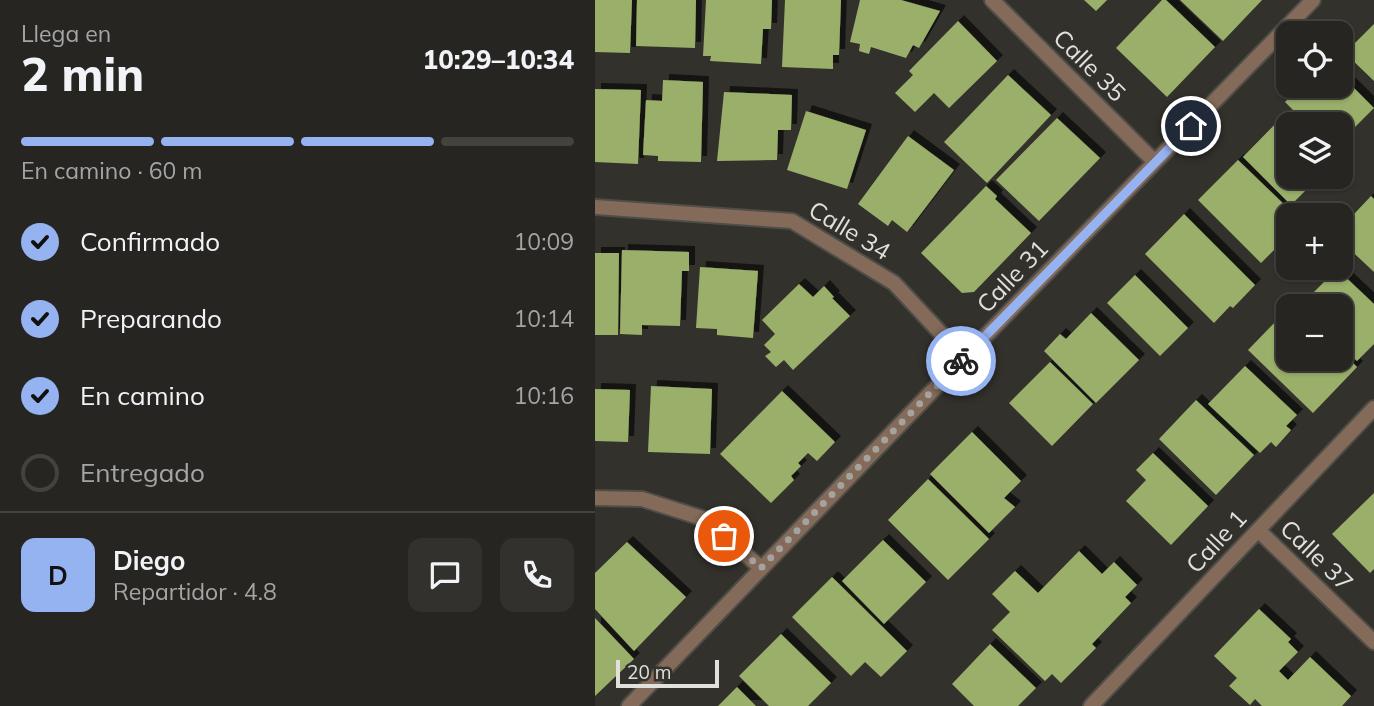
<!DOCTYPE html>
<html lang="es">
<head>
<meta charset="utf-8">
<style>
  body { margin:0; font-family:Mulish,sans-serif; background:#32312e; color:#f1f3f6; height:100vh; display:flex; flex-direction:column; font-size:26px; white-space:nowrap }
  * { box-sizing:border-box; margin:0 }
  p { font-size:23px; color:#a4a5a5 }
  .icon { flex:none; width:38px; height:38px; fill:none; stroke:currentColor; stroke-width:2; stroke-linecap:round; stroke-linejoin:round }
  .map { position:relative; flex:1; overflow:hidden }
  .panel { display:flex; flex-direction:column; background:#262521; width:595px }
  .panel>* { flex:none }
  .buttons { position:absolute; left:681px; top:21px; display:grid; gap:14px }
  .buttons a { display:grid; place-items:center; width:77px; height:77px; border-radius:14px; background:#262521; box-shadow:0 2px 5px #0004,0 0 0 2px #42423f; font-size:35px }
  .scale { position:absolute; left:21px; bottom:18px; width:103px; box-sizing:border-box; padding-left:7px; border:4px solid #e1e0dd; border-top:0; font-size:19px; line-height:24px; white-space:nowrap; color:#e1e0dd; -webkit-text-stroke:5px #33312c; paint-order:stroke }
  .pin { position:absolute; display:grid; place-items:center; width:60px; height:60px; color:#fff; margin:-30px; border:4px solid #fff; border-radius:50%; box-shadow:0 2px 7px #0007 }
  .courier { position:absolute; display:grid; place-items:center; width:70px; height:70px; margin:-35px; border:5px solid #95b2f1; border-radius:50%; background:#fff; color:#222; box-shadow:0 2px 9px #0007 }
  .overview em { font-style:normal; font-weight:800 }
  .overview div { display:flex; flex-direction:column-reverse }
  .overview { display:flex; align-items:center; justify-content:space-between; height:119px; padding:0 21px }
  h1 { font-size:46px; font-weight:800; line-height:52px }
  .bar { display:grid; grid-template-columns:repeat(4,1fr); gap:10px 7px; align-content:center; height:84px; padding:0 21px }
  .bar i { height:9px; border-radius:5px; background:#42423f }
  .bar .selected { background:#95b2f1 }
  .bar p { grid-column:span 4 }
  .line { display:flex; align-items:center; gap:18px; padding:0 21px; border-top:2px solid #42423f }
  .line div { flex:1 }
  .round { display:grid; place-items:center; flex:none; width:74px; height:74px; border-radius:14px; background:#32312e }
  ol { padding:0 21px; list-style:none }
  li { display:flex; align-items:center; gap:21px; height:77px }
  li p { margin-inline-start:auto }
  li .icon { padding:7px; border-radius:50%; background:#95b2f1; color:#111; stroke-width:4 }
  li:last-child { color:#a4a5a5 }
  li i { width:38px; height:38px; border:4px solid #42423f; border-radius:50% }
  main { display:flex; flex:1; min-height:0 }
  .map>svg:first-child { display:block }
  .building { fill:#9aaf6b; filter:url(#shadow) }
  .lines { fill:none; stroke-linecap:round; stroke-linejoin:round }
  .street-casing { stroke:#4f4d48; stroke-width:18 }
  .street { stroke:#846a59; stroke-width:14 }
  .done { stroke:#a4a39f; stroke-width:7; stroke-dasharray:0 12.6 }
  .route { stroke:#95b2f1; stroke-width:9 }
  .labels { text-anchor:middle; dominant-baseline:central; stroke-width:7; stroke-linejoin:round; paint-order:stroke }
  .street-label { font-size:24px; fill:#e1e0dd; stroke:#33312c }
</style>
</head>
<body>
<main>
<section class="panel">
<div class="overview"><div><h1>2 min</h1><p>Llega en</p></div><em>10:29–10:34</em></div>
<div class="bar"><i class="selected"></i><i class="selected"></i><i class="selected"></i><i></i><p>En camino · 60 m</p></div>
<ol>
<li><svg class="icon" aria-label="check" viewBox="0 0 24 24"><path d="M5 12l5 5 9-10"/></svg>Confirmado<p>10:09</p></li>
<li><svg class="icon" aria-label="check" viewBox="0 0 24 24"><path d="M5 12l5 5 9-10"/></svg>Preparando<p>10:14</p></li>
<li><svg class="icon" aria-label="check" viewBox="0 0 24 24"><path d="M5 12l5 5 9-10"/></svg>En camino<p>10:16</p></li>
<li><i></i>Entregado</li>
</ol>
<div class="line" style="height:126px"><b class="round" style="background:#95b2f1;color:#111">D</b><div><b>Diego</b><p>Repartidor · 4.8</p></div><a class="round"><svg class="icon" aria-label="chat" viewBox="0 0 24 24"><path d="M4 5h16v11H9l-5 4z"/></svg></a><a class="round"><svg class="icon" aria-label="phone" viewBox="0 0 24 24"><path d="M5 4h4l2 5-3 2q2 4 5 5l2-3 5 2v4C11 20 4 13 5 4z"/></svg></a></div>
</section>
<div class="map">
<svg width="779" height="706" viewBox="0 0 779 706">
  <defs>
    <filter id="shadow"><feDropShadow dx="6" dy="-6" stdDeviation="0" flood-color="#0009"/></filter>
  </defs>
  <rect width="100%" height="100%" fill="#33312c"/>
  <!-- building -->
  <path class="building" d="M 0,0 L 37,0 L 35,53 L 0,52 Z
    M 42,0 L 101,0 L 100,48 L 41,46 Z
    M 111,0 L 177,0 L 176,29 L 168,29 L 166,64 L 115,61 L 116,56 L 108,56 Z
    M 190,0 L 246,0 L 244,55 L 238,55 L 238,69 L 187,67 Z
    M 265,0 L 306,0 L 345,11 L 324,48 L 318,45 L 311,58 L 276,47 L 274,54 L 264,51 L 265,44 L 255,42 Z
    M 489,0 L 512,0 L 501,11 Z
    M 567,0 L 571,0 L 620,47 L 572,97 L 521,48 Z
    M 585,0 L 667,0 L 628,41 Z
    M 363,21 L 402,61 L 354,108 L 339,93 L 320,112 L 300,93 L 318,75 L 314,71 Z
    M 779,24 L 779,81 L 750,53 Z
    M 413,75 L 456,115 L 392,183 L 349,142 Z
    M 746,75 L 779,108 L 746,141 L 746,124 L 712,124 L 690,102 L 706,86 L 746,86 Z
    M 68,80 L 108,82 L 106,162 L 63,161 L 63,156 L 48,155 L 51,100 L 67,101 Z
    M 0,89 L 46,90 L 43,164 L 0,162 Z
    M 129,92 L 197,95 L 196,130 L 183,130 L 182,160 L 122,161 Z
    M 211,111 L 271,130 L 252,189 L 192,170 Z
    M 688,116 L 697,124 L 693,124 L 693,177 L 724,177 L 696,205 L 648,157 Z
    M 462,118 L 505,158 L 444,221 L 401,180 Z
    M 313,136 L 359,170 L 312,232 L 297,220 L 293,226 L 263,204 Z
    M 643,160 L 700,215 L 693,215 L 693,236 L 666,263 L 603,200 Z
    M 391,186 L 402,196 L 400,199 L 436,233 L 379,292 L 367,293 L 326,253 Z
    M 776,196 L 779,199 L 779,272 L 747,242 L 746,244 L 746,228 Z
    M 589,214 L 660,285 L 638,308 L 635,306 L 619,323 L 550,254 Z
    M 27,250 L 94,252 L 94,271 L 87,271 L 85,326 L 47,325 L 47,335 L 25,334 Z
    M 0,253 L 24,253 L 23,335 L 0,335 Z
    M 105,267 L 163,271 L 158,338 L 122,335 L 122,329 L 101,328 Z
    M 742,269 L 779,304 L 779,344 L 762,361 L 746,346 L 746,306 L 705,306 Z
    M 540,275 L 593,328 L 565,356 L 512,303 Z
    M 204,284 L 218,297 L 229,286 L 239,297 L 237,298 L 255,316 L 198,370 L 189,360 L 181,367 L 170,356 L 176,352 L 169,345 L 180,334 L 167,320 Z
    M 496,313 L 544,360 L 501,403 L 449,351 L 465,334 L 471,339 Z
    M 689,313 L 693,317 L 693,359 L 746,359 L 746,351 L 762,367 L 718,413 L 653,350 Z
    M 455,362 L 498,404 L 457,446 L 414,403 Z
    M 650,366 L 702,415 L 691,426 L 696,430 L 681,447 L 676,442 L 665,453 L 613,404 Z
    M 56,386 L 117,389 L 115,454 L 53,452 Z
    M 0,389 L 35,390 L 33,442 L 0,441 Z
    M 187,391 L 240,442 L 222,461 L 213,453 L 203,463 L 206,466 L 196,476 L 199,480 L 176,503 L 125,454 Z
    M 601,400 L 659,455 L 621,495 L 564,439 Z
    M 377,432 L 426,481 L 409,498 L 420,507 L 394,533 L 335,474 Z
    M 558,453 L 613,506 L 576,545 L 531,501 L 551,480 L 541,470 Z
    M 333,479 L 394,539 L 353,580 L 293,520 Z
    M 779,493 L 779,569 L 775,573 L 737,534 Z
    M 288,540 L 331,582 L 289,624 L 247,581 Z
    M 32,542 L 91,597 L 39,651 L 0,609 L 0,573 Z
    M 484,551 L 507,574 L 519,562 L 542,585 L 530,597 L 536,603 L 497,644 L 501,648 L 466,683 L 457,674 L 450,681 L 397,630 L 415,612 L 397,594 L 420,571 L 443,593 Z
    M 237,577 L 312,651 L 286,677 L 270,662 L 256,676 L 197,617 Z
    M 664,609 L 696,639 L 693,642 L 703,652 L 684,671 L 693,680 L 715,657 L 756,696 L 747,706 L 667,706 L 660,699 L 655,705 L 634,686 L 642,678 L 619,656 Z
    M 0,618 L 39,659 L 0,696 Z
    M 186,634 L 236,683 L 213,706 L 174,706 L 144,676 Z
    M 395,644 L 441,688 L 423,706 L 379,706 L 357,684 Z
    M 142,687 L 161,706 L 123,706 Z"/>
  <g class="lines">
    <!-- street casing -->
    <g class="street-casing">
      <path id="street" d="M 397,0 L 560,162
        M 0,207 L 197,221 L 299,283 L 369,358
        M 0,498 L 47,499 L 110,519 L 166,568
        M 663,530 L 779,642
        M 34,706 L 369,358 L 718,0
        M 496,706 L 779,408"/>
    </g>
    <!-- street -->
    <use href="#street" class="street"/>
  </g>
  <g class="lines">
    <!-- done -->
    <path class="done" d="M 129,536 L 166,568 L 366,361"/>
    <!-- route -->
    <path class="route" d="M 366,361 L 596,126"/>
  </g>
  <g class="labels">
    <!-- street labels -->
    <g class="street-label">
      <text transform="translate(495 65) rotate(45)">Calle 35</text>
      <text transform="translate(255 230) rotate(31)">Calle 34</text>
      <text transform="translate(417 276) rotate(-46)">Calle 31</text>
      <text transform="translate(621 541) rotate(-47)">Calle 1</text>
      <text transform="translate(722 555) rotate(44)">Calle 37</text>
    </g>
  </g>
</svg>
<div class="buttons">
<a><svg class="icon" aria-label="locate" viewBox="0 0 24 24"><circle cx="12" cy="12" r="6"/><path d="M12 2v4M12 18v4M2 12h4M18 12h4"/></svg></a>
<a><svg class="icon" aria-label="layers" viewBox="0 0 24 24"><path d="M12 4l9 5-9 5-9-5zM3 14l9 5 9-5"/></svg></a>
<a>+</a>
<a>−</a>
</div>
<div class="scale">20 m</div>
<div class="pin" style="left:129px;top:536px;background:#ea580c"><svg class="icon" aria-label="bag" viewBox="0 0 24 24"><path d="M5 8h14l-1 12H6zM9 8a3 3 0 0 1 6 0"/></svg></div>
<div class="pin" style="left:596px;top:126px;background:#1f2937"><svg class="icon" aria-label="home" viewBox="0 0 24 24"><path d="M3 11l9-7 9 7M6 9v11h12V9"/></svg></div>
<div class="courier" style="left:366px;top:361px"><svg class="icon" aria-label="bike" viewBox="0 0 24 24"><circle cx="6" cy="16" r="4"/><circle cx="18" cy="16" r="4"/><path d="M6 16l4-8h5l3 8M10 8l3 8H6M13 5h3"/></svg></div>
</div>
</main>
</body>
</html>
